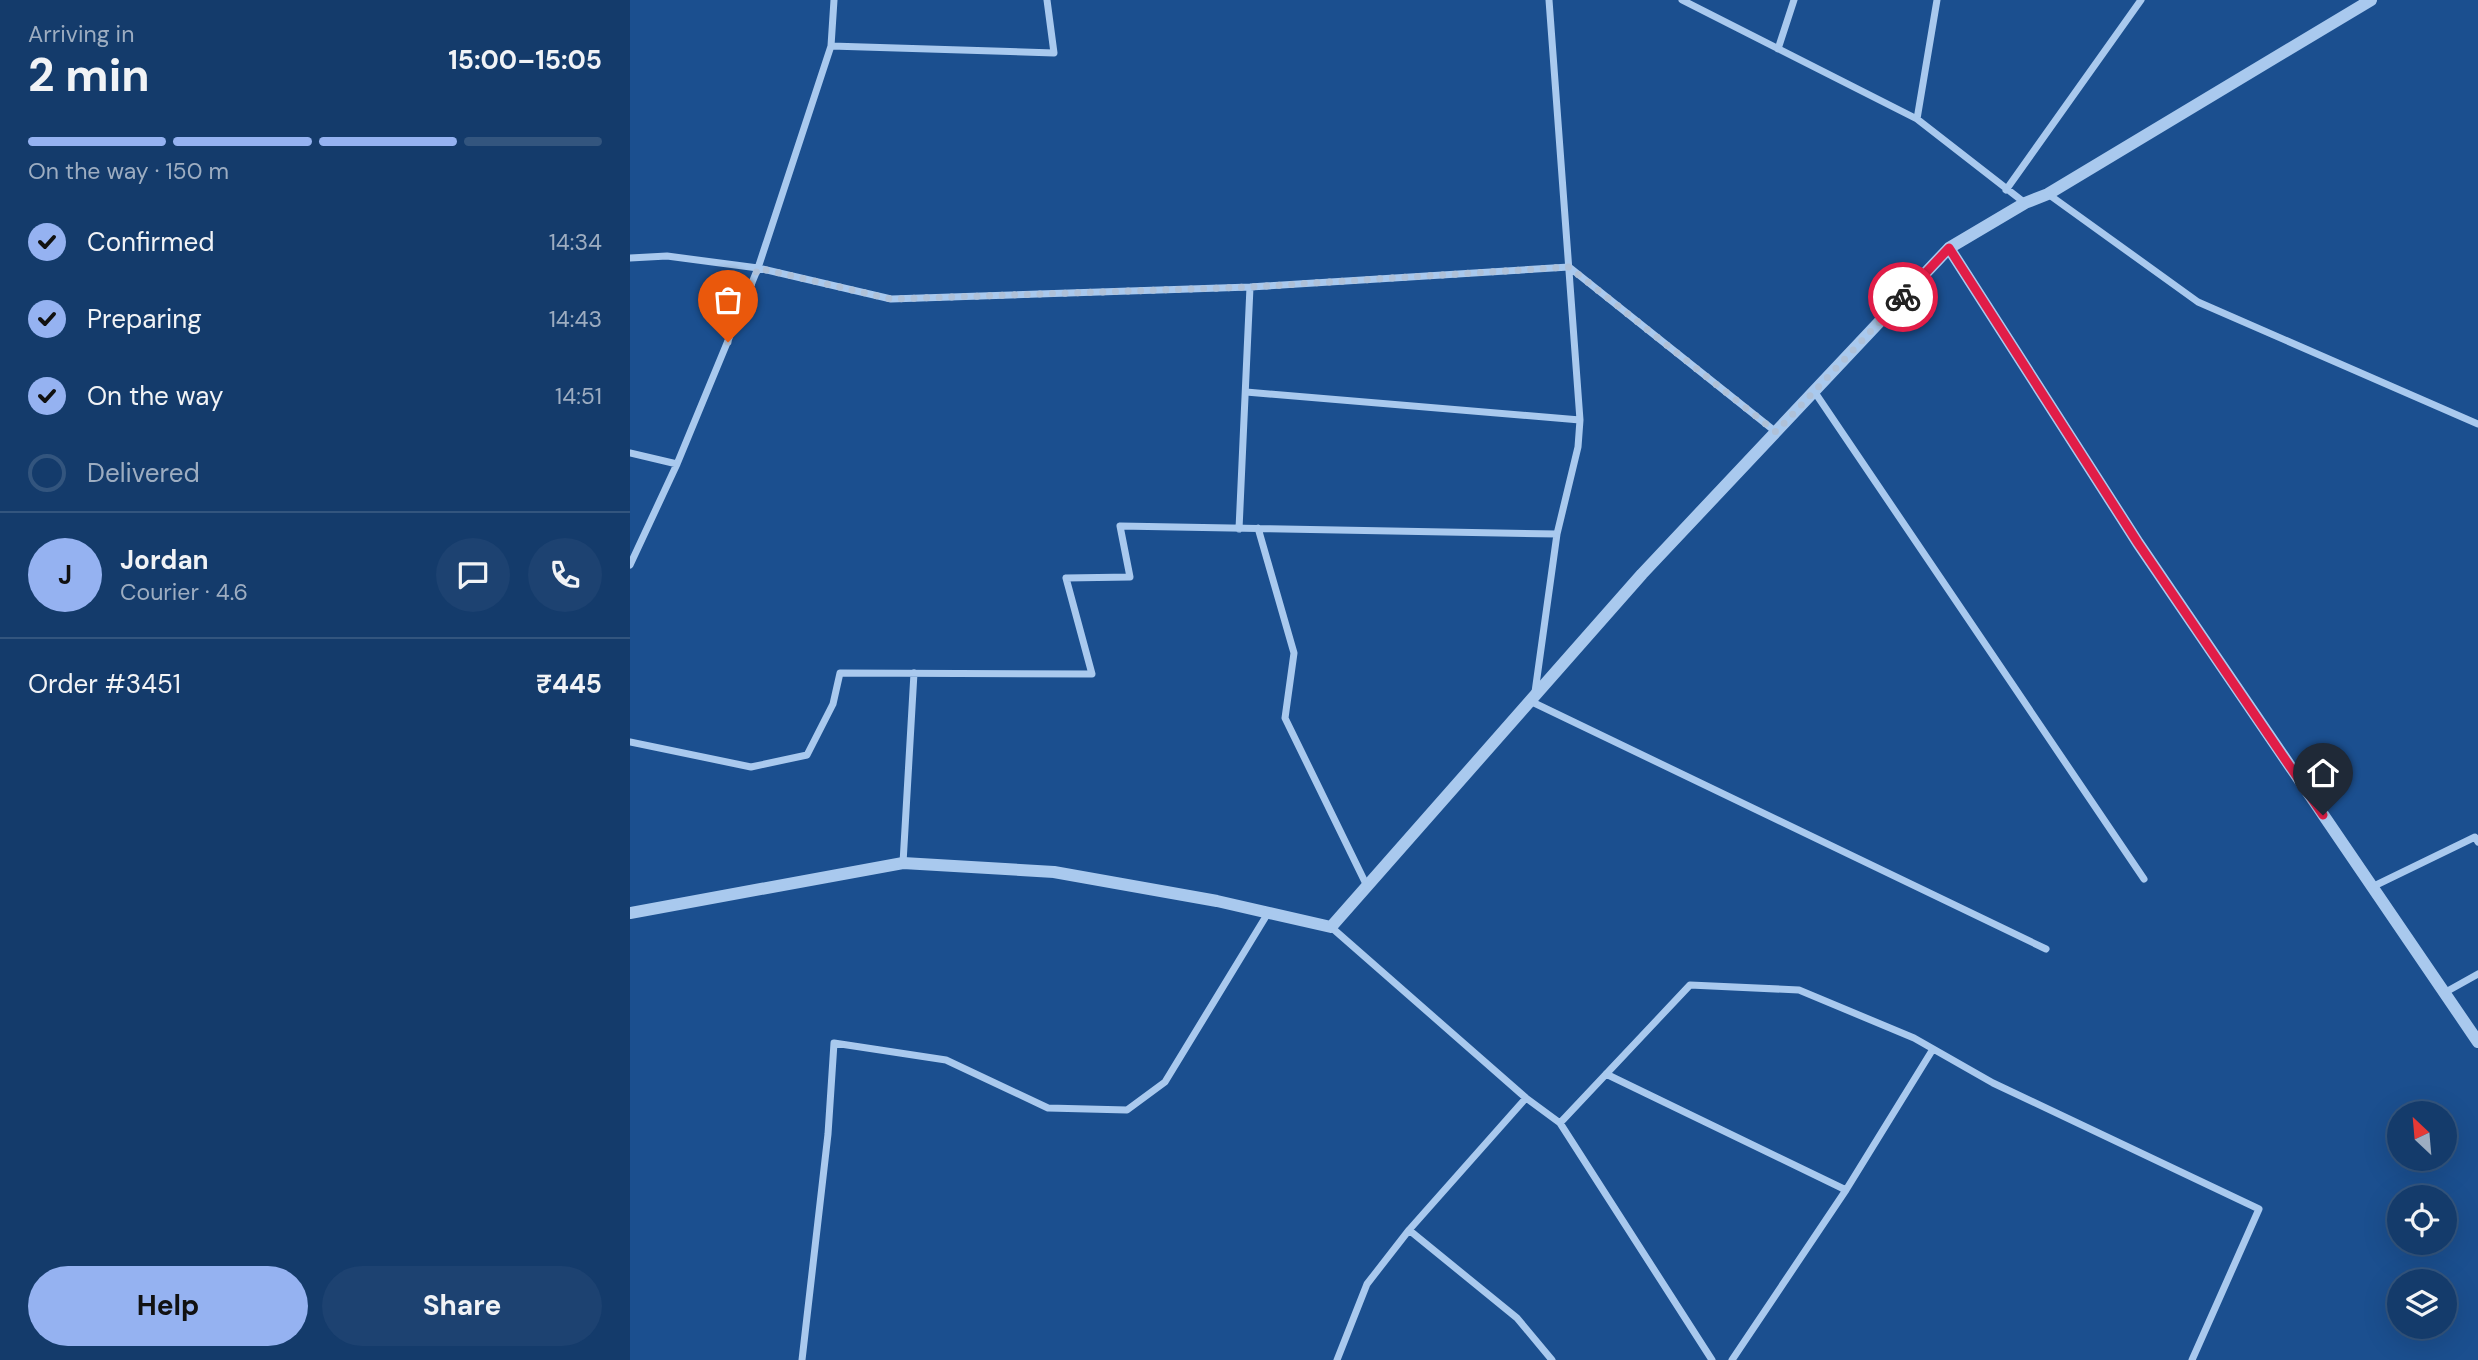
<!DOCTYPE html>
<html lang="en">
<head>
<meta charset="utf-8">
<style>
  body { margin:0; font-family:"DM Sans",sans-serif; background:#1d4271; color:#f1f3f6; height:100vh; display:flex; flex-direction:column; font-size:26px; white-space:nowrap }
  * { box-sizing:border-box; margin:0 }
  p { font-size:23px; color:#9dadc1 }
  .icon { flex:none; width:38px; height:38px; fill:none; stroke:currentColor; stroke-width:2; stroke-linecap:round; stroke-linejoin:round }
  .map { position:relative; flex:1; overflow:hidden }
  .side { display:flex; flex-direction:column; background:#143b6b; width:630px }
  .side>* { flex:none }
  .needle { width:46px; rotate:334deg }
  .buttons { position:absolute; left:1757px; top:1101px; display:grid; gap:14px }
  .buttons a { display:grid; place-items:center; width:70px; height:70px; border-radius:50%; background:#143b6b; box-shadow:0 7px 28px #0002,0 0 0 2px #33557e; font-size:35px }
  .pin { position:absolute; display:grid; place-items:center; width:60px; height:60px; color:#fff; margin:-72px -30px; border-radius:50% 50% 50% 0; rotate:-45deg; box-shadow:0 0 7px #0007 }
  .pin .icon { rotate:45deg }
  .courier { position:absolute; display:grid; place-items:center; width:70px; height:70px; margin:-35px; border:5px solid #e11d48; border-radius:50%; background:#fff; color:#222; box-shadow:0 2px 9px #0007 }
  .head em { font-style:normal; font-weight:700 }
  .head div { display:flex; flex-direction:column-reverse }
  .head { display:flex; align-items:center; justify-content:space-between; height:119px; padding:0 28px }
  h1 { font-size:46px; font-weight:700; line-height:52px }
  .bar { display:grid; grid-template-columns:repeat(4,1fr); gap:10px 7px; align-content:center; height:84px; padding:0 28px }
  .bar i { height:9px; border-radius:5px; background:#33557e }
  .bar .selected { background:#95b2f1 }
  .bar p { grid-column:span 4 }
  .line { display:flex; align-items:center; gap:18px; padding:0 28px; border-top:2px solid #33557e }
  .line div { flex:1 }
  .round { display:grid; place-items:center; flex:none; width:74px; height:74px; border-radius:37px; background:#1d4271 }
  ol { padding:0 28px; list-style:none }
  li { display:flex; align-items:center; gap:21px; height:77px }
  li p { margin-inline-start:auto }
  li .icon { padding:7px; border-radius:50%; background:#95b2f1; color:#111; stroke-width:4 }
  li:last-child { color:#9dadc1 }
  li i { width:38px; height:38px; border:4px solid #33557e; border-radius:50% }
  .action { display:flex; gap:14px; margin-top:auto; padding:14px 28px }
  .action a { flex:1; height:80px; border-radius:42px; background:#95b2f1; color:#111; font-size:28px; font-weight:700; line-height:80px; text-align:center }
  .action a+a { background:#1d4271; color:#f1f3f6 }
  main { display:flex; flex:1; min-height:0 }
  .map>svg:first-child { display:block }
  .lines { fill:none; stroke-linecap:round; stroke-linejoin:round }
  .minor { stroke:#a9c9ee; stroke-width:7 }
  .tertiary { stroke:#a9c9ee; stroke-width:12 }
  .done { stroke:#afc1d8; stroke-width:7; stroke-dasharray:0 12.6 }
  .route { stroke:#e11d48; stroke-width:9 }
</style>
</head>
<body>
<main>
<section class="side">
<div class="head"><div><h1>2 min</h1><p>Arriving in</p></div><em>15:00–15:05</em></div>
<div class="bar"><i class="selected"></i><i class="selected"></i><i class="selected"></i><i></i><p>On the way · 150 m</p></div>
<ol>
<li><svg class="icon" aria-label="check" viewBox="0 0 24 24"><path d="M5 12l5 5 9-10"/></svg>Confirmed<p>14:34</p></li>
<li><svg class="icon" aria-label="check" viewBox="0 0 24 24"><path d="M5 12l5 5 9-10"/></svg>Preparing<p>14:43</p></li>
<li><svg class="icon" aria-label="check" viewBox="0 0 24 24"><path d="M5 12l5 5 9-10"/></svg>On the way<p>14:51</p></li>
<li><i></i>Delivered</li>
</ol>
<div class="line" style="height:126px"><b class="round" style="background:#95b2f1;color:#111">J</b><div><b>Jordan</b><p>Courier · 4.6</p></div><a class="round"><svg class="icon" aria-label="chat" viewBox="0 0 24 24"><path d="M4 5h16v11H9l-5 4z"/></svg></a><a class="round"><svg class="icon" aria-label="phone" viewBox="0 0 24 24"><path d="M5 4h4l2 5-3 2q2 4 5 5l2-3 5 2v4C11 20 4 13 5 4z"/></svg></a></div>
<div class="line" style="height:91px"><div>Order #3451</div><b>₹445</b></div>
<div class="action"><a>Help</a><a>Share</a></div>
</section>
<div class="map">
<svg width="1848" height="1360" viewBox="0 0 1848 1360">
  <rect width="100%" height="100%" fill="#1b4f8f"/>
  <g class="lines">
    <!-- minor -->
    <path class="minor" d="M 1052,0 L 1287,119 L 1395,203
      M 201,46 L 424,53 L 417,0
      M 1148,49 L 1164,0
      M 1287,119 L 1307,0
      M 1376,190 L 1511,0
      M 1418,194 L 1568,302 L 1848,424
      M 0,258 L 37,256 L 128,268 L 261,299 L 620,287 L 939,267 L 1146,432
      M 1184,391 L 1514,879
      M 616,392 L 950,420
      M 0,453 L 47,464
      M 628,528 L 664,653 L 655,718 L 736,884
      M 609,529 L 620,287
      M 0,565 L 47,464 L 128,268 L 201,46 L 204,0
      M 905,692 L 927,534 L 948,447 L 950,420 L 919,0
      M 900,701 L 1416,949
      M 0,742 L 121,767 L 177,755 L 203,704 L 210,673 L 462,674 L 436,578 L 500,577 L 490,526 L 927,534
      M 273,863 L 284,673
      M 1742,887 L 1845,837 L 1848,842
      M 701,927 L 896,1098 L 930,1123 L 1082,1360
      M 1814,993 L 1848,974
      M 976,1074 L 1216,1190
      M 930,1123 L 1060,985 L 1169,990 L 1284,1038 L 1363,1083 L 1629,1209 L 1562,1360
      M 779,1230 L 887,1318 L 922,1360
      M 172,1360 L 198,1134 L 204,1043 L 316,1060 L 418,1108 L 497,1110 L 535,1082 L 638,913
      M 707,1360 L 737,1284 L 779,1230 L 896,1098
      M 1102,1360 L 1216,1190 L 1303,1049"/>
    <!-- tertiary -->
    <path class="tertiary" d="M 1319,248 L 1508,543 L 1848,1042
      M 0,913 L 273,863 L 424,872 L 587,901 L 701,927 L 1012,574 L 1319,248 L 1395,203 L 1418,194 L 1741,0"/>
  </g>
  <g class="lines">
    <!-- done -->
    <path class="done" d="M 98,342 L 128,268 L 261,299 L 620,287 L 939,267 L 1146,432 L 1273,297"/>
    <!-- route -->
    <path class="route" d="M 1273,297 L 1319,248 L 1508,543 L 1693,815"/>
  </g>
</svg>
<div class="buttons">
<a><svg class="needle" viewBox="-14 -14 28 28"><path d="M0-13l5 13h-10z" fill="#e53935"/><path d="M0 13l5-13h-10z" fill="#9dadc1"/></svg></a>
<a><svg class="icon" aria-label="locate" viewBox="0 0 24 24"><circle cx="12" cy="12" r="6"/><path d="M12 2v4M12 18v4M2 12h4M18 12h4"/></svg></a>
<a><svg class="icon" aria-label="layers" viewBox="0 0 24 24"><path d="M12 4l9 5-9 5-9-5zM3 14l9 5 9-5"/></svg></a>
</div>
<div class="pin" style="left:98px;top:342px;background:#ea580c"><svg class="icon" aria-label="bag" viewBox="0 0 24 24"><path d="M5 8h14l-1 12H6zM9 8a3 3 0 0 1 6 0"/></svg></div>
<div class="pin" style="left:1693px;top:815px;background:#1f2937"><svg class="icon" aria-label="home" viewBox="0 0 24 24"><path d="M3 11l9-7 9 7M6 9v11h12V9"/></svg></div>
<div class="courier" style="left:1273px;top:297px"><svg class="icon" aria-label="bike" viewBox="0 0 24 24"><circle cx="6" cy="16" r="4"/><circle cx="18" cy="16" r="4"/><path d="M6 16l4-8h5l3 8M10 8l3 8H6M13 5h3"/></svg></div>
</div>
</main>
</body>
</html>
